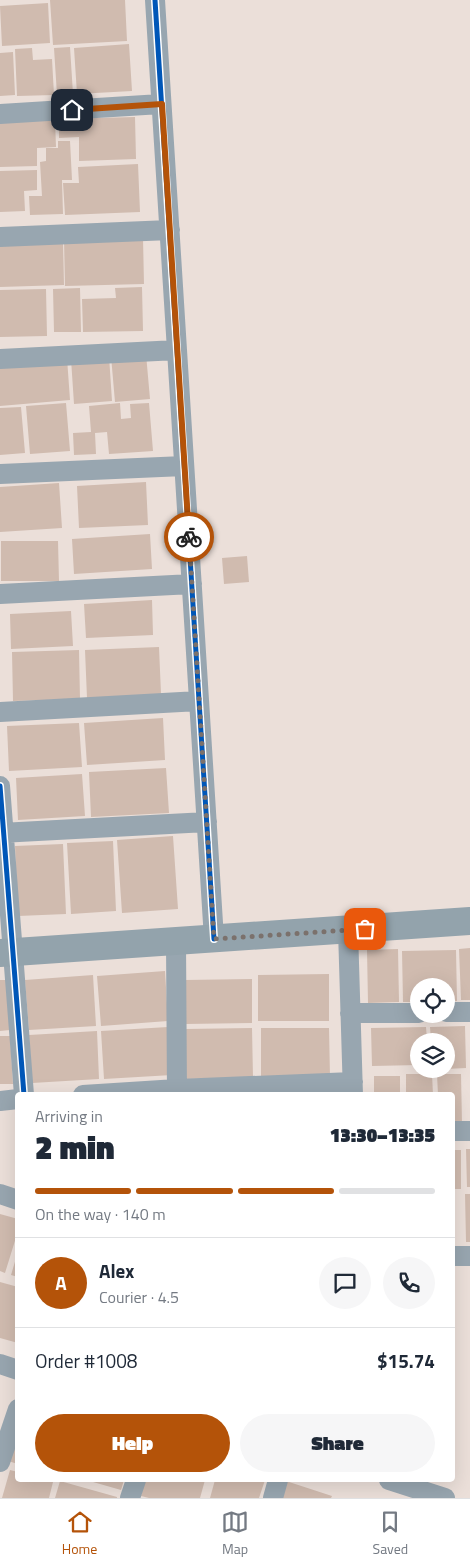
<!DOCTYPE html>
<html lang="en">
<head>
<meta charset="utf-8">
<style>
  body { margin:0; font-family:"Titillium Web",sans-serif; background:#f6f6f7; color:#1f2937; height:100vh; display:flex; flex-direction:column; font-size:19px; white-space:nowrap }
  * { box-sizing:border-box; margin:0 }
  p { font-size:16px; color:#747a83 }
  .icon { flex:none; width:28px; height:28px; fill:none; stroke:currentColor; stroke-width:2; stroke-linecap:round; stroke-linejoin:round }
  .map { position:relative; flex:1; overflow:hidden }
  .side { position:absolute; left:15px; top:1092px; width:440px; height:390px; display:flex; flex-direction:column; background:#fff; border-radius:5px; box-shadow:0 5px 20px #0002 }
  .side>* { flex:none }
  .controls { position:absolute; left:410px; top:978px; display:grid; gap:10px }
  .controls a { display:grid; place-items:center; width:45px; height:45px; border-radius:50%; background:#fff; box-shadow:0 5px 20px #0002; font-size:25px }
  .pin { position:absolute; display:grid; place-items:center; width:42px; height:42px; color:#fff; margin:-21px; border-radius:10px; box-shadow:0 2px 8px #0006 }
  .courier { position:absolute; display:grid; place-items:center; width:50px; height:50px; margin:-25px; border:4px solid #b45309; border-radius:50%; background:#fff; color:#222; box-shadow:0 1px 6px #0007 }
  .head em { font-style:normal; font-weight:800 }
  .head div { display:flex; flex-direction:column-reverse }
  .head { display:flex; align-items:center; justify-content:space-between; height:85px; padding:0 20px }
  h1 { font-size:32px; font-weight:800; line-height:38px }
  .bar { display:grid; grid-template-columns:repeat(4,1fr); gap:8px 5px; align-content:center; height:60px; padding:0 20px }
  .bar i { height:6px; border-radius:4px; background:#e0e1e3 }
  .bar .on { background:#b45309 }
  .bar p { grid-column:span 4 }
  .line { display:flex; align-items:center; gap:12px; padding:0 20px; border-top:1px solid #e0e1e3 }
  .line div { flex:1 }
  .round { display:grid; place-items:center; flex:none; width:52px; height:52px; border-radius:26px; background:#f6f6f7 }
  .action { display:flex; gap:10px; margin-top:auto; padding:10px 20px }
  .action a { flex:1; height:58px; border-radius:30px; background:#b45309; color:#fff; font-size:20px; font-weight:800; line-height:58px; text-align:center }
  .action a+a { background:#f6f6f7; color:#1f2937 }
  .tab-bar { display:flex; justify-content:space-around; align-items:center; height:70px; border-top:1px solid #e0e1e3; background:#fff; font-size:14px; color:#747a83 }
  .tab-bar a { display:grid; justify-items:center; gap:2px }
  .tab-bar .on { color:#b45309 }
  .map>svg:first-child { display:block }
  .building { fill:#d0bbaf }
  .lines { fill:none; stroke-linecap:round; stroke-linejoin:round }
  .street { stroke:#98a6b0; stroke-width:20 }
  .secondary { stroke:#93a3ac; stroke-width:28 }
  .cycleway-casing { stroke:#fff; stroke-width:8 }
  .cycleway { stroke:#0057b8; stroke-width:5 }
  .done { stroke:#7b716c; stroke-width:5; stroke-dasharray:0 9 }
  .route { stroke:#b45309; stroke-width:6 }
</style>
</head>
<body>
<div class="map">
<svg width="470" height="1498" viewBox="0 0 470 1498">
  <rect width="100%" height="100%" fill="#ebdfd9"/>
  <!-- building -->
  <path class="building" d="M 50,0 L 125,0 L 127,41 L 53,45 Z
    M 48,3 L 50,43 L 2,46 L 0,6 Z
    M 129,44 L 132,91 L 77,94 L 74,48 Z
    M 70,47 L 73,94 L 57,95 L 54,48 Z
    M 32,48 L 33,60 L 52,59 L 54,95 L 17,96 L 15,49 Z
    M 13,52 L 15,95 L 0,96 L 0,53 Z
    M 135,117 L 136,159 L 79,161 L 79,137 L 59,138 L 59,119 Z
    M 55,120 L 56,147 L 37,148 L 37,166 L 0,167 L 0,121 Z
    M 58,141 L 70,141 L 72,180 L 62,180 L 63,214 L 30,215 L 29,196 L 42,196 L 40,162 L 46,161 L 46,148 L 58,148 Z
    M 138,164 L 140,212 L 65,215 L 63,183 L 79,183 L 78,167 Z
    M 37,170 L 37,190 L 24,191 L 25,211 L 0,212 L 0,171 Z
    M 143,238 L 144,284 L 65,286 L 64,240 Z
    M 63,241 L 64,285 L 0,287 L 0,243 Z
    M 142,287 L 143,331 L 83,332 L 82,299 L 116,298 L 115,288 Z
    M 80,288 L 81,332 L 54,332 L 53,289 Z
    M 46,289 L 47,336 L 0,337 L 0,290 Z
    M 146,354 L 150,399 L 115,402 L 111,356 Z
    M 109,356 L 112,401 L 74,404 L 71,359 Z
    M 67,358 L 70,400 L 0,406 L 0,363 Z
    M 66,403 L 70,451 L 30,454 L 26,406 Z
    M 120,403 L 121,419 L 131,418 L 130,404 L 149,403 L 153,451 L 109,454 L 107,432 L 95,433 L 96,454 L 74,455 L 73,433 L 91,432 L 89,406 Z
    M 21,407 L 25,453 L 0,455 L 0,408 Z
    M 146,482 L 148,525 L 79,528 L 77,486 Z
    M 59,483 L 62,528 L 0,532 L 0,487 Z
    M 150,534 L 152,569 L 74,574 L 72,539 Z
    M 1,541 L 58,541 L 59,581 L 1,581 Z
    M 247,556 L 249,582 L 224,584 L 222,558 Z
    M 152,600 L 153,635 L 86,638 L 84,604 Z
    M 71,611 L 73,646 L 11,649 L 10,614 Z
    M 159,647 L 161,694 L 87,698 L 85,650 Z
    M 79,650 L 80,699 L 13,701 L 12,652 Z
    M 163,718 L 165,760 L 87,765 L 84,723 Z
    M 79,723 L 82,767 L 9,771 L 7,726 Z
    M 166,768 L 169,813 L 91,817 L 89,772 Z
    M 82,774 L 85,816 L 18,820 L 16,778 Z
    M 173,836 L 178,909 L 122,913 L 117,840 Z
    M 113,841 L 116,911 L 71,914 L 67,843 Z
    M 63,844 L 66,914 L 18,916 L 15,846 Z
    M 470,948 L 470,1000 L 461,1000 L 459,949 Z
    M 398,949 L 399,1002 L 368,1003 L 367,950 Z
    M 456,950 L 457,1001 L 446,1001 L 446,986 L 419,986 L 419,1002 L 403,1002 L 402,951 Z
    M 165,971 L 168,1021 L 101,1026 L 97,976 Z
    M 329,974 L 329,1021 L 258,1021 L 258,975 Z
    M 93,975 L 96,1026 L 29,1030 L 25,980 Z
    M 252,979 L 252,1023 L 185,1024 L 185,980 Z
    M 0,980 L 7,980 L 10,1030 L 0,1031 Z
    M 465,1026 L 466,1068 L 446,1069 L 446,1041 L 431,1041 L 430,1027 Z
    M 168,1027 L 172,1075 L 104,1079 L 101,1031 Z
    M 426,1027 L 427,1041 L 419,1041 L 419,1065 L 372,1066 L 371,1028 Z
    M 252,1028 L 253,1078 L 185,1079 L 185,1029 Z
    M 261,1028 L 329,1028 L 330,1077 L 261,1077 Z
    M 97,1031 L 99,1079 L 32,1083 L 29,1035 Z
    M 0,1036 L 10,1036 L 13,1084 L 0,1084 Z
    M 406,1074 L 432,1074 L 433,1095 L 406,1095 Z
    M 437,1074 L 461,1074 L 462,1123 L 452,1123 L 452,1095 L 438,1095 Z
    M 374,1076 L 400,1076 L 400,1095 L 374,1095 Z
    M 332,1092 L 332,1095 L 291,1095 L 291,1093 Z
    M 466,1149 L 470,1149 L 470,1187 L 467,1187 Z
    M 452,1150 L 461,1150 L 461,1189 L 452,1189 Z
    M 465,1194 L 470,1194 L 470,1242 L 466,1242 Z
    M 0,1214 L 18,1219 L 18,1231 L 5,1273 L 0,1271 Z
    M 17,1255 L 18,1255 L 18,1277 L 11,1275 Z
    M 0,1282 L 18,1287 L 18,1343 L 0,1338 Z
    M 18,1430 L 18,1464 L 8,1461 Z
    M 10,1470 L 18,1472 L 18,1480 L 53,1482 L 49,1498 L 2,1498 Z
    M 86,1480 L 124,1480 L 121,1490 Z
    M 145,1480 L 205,1480 L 200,1498 L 149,1498 L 141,1496 Z
    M 215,1480 L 265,1480 L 259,1498 L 210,1498 Z
    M 60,1481 L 117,1497 L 117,1498 L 55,1498 Z
    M 286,1481 L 332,1496 L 331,1498 L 280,1498 Z"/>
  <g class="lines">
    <!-- street -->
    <path class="street" d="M 155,0 L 214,939
      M 0,114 L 161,104
      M 0,237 L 170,230
      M 0,359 L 177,350
      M 0,474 L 184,466
      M 0,594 L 192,584
      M 0,712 L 199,701
      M 0,786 L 24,1095
      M 0,833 L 207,822
      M 348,930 L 353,1095
      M 176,941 L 177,1095
      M 446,1012 L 470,1012
      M 350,1013 L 419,1013
      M 83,1095 L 177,1089 L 353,1082
      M 0,1101 L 18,1099
      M 452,1131 L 470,1131
      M 0,1194 L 18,1200
      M 452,1256 L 470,1256
      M 0,1364 L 18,1370
      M 0,1462 L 18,1409
      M 389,1480 L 445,1498
      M 130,1498 L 136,1480
      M 273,1498 L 278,1480"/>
    <!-- secondary -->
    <path class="secondary" d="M 0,953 L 470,921"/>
    <!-- cycleway casing -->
    <g class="cycleway-casing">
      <path id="cycleway" d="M 155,0 L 214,939
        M 0,786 L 24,1095"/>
    </g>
    <!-- cycleway -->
    <use href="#cycleway" class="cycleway"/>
  </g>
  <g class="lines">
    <!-- done -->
    <path class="done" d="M 189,537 L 214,939 L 365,929"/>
    <!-- route -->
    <path class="route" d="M 72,110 L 162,104 L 189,537"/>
  </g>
</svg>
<div class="controls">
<a><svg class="icon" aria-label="locate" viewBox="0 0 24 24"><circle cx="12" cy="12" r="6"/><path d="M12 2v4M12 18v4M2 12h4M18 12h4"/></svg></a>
<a><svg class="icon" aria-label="layers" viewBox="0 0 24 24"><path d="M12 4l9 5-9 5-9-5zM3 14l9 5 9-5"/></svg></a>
</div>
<div class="pin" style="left:365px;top:929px;background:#ea580c"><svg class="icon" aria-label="bag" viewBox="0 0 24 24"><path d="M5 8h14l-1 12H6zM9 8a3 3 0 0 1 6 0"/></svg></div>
<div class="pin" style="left:72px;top:110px;background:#1f2937"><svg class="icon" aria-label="home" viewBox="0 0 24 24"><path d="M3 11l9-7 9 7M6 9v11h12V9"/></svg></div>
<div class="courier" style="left:189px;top:537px"><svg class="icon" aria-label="bike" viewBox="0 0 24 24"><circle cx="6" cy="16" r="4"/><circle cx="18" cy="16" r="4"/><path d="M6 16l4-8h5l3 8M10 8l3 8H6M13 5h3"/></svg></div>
<section class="side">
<div class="head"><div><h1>2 min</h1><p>Arriving in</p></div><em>13:30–13:35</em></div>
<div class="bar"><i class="on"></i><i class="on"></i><i class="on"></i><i></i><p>On the way · 140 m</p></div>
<div class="line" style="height:90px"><b class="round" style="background:#b45309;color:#fff">A</b><div><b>Alex</b><p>Courier · 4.5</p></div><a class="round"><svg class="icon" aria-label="chat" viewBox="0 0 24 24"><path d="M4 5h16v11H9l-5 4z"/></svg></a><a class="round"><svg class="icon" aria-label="phone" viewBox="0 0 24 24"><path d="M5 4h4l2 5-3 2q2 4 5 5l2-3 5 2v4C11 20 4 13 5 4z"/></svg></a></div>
<div class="line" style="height:65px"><div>Order #1008</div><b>$15.74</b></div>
<div class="action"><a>Help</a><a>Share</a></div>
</section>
</div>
<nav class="tab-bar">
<a class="on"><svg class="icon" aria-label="home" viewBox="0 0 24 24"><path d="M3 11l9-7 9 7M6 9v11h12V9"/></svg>Home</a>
<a><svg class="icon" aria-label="map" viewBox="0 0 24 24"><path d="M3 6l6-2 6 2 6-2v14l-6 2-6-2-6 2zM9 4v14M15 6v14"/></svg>Map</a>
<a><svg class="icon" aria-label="saved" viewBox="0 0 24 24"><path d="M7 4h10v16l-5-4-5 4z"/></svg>Saved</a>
</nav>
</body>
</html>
